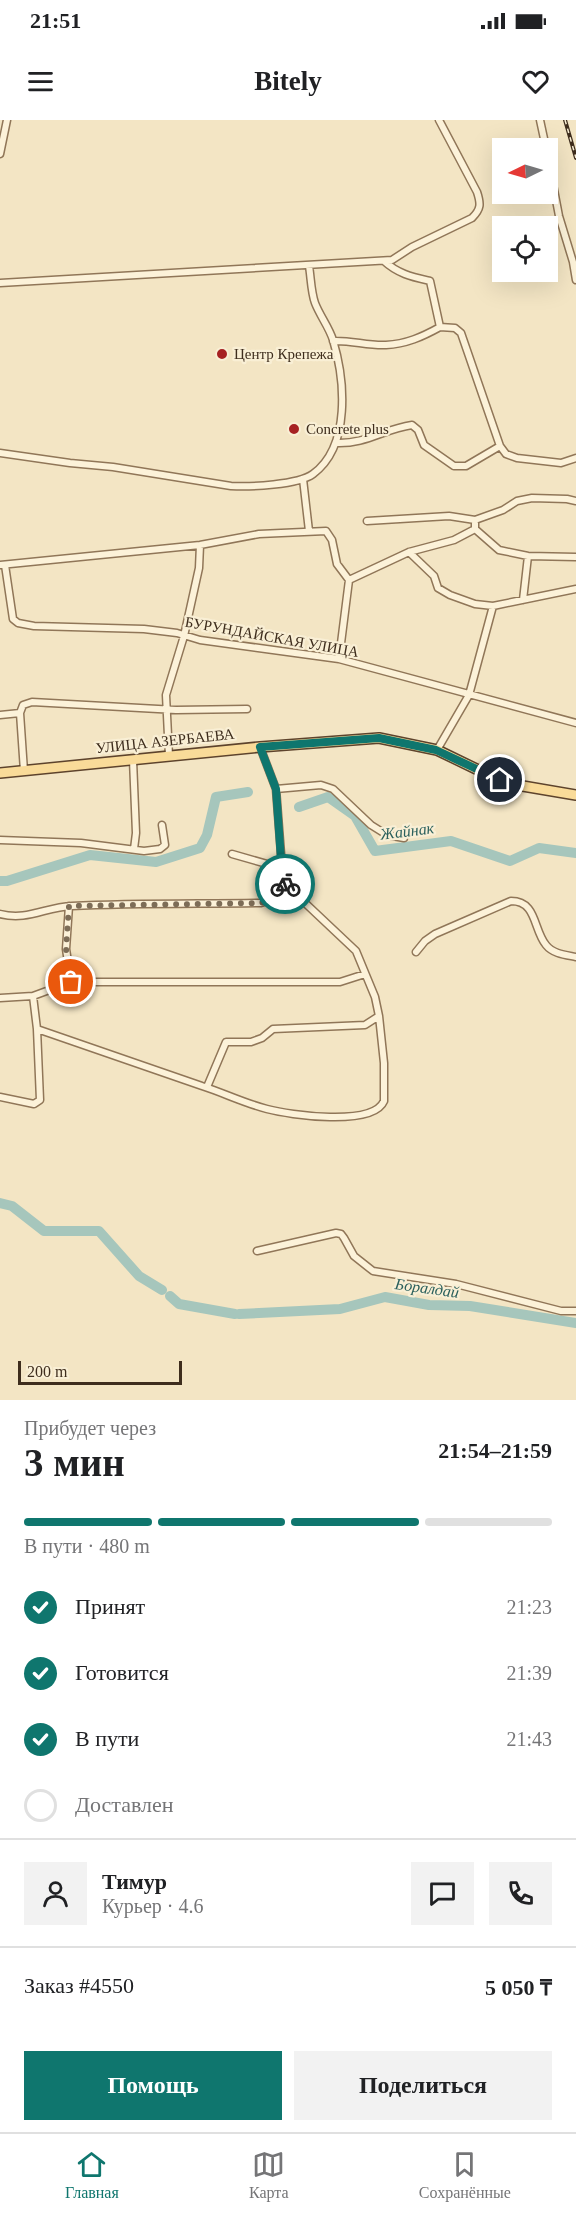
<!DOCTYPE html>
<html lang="ru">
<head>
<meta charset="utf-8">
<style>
  body { margin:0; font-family:"Times New Roman",serif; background:#f2f2f2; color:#202124; height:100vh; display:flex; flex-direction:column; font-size:22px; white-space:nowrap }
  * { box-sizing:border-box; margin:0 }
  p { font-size:20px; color:#757577 }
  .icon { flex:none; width:33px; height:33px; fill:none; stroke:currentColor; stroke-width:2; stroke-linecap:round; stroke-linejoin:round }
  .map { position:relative; height:1280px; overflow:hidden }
  .panel { display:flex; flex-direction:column; background:#fff; flex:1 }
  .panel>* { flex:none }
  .needle { width:39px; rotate:265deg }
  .controls { position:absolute; left:492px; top:18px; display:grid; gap:12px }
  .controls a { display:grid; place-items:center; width:66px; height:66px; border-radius:0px; background:#fff; box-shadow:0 6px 24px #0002; font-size:30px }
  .scale { position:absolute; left:18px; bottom:15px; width:164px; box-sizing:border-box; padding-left:6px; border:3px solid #3e2d1d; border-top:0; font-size:16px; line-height:21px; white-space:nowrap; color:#3e2d1d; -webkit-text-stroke:4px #f9efd5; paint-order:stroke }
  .pin { position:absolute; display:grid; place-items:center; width:51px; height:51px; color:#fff; margin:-26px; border:3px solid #fff; border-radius:50%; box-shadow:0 2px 6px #0007 }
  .courier { position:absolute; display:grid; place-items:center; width:60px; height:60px; margin:-30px; border:4px solid #0f766e; border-radius:50%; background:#fff; color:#222; box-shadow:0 2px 8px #0007 }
  .overview em { font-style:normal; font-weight:700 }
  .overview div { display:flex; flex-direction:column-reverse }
  .overview { display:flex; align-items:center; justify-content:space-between; height:102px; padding:0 24px }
  h1 { font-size:39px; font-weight:700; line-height:45px }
  .bar { display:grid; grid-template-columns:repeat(4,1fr); gap:9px 6px; align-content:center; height:72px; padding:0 24px }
  .bar i { height:8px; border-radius:4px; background:#e0e0e0 }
  .bar .active { background:#0f766e }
  .bar p { grid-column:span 4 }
  .line { display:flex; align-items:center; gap:15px; padding:0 24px; border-top:2px solid #e0e0e0 }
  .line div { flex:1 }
  .round { display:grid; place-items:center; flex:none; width:63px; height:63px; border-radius:0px; background:#f2f2f2 }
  ol { padding:0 24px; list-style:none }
  li { display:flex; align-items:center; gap:18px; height:66px }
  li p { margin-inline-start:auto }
  li .icon { padding:6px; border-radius:50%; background:#0f766e; color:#fff; stroke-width:4 }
  li:last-child { color:#757577 }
  li i { width:33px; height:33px; border:3px solid #e0e0e0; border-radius:50% }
  .cta { display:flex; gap:12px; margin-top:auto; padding:12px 24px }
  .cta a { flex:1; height:69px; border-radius:0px; background:#0f766e; color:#fff; font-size:24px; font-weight:700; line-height:69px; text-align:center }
  .cta a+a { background:#f2f2f2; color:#202124 }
  .status { display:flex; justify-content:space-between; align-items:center; height:42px; padding:0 30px; background:#fff; direction:ltr }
  .status svg { height:16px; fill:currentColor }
  header { display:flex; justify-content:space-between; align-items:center; height:78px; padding:0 24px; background:#fff; font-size:27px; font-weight:700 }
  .dock { display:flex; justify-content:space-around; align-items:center; height:84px; border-top:2px solid #e0e0e0; background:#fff; font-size:16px; color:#757577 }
  .dock a { display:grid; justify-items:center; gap:3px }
  .dock .active { color:#0f766e }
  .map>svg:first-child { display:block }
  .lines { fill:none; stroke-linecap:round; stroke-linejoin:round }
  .river { stroke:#a6c6bc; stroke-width:10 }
  .street-casing { stroke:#907658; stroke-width:9 }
  .primary-casing { stroke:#5d432c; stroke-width:12 }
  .street { stroke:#fcf2d9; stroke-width:6 }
  .primary { stroke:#f9db99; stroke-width:9 }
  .rail-casing { stroke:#3e2d1d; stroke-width:4 }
  .rail { stroke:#f9efd5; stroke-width:1.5; stroke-dasharray:4.5; stroke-linecap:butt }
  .done { stroke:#7d6d57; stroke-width:6; stroke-dasharray:0 10.8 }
  .route { stroke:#0f766e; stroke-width:8 }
  .poi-dot { fill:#a62122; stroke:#f9efd5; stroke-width:2 }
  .labels { text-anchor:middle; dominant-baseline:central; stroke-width:4.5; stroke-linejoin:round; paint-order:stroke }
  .poi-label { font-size:15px; fill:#3e2d1d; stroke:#f9efd5; text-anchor:start }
  .street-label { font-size:15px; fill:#3e2d1d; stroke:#f9efd5 }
  .water-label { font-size:16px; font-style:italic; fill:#2b605c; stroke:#f9efd5 }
</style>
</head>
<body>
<div class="status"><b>21:51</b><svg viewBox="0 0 49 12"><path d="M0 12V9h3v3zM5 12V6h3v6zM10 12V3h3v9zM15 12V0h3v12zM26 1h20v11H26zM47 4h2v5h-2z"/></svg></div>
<header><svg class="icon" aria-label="menu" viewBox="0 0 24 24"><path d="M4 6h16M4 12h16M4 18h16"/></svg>Bitely<svg class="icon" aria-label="heart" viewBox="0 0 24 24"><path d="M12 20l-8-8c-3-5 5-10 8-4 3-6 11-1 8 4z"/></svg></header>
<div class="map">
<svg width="576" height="1280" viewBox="0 0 576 1280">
  <rect width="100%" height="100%" fill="#f3e5c4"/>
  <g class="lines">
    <!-- river -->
    <path class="river" d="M 299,687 L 328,677 L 355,696 L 375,731 L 451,721 L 510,741 L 539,728 L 576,733
      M 0,761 L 7,761 L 90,735 L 156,742 L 200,728 L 207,715 L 216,677 L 248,672
      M 0,1083 L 12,1086 L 44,1111 L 99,1111 L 139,1156 L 162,1170
      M 170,1176 L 179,1184 L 235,1194
      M 239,1194 L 340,1189 L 385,1177 L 429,1185 L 470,1186 L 576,1203"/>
    <!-- street casing -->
    <g class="street-casing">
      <path id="street" d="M 540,0 L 546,28
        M 0,34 L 7,0
        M 548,38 L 559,96 L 573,142 L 576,160
        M 384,141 C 398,154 413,157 430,161 L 440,207 L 455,208 L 461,213 L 500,326 L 506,334 L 517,338 L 561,343 L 576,338
        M 0,163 L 392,140 L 412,127 L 472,98 C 481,89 481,84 477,72 L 439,0
        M 333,221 C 351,220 368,226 386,225 C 406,224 422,217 440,207
        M 337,323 C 366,324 384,309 412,305 L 418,310 L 424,325 L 454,346 L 466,346 L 500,326
        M 0,333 L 70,343 L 113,347 L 231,366 C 250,367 298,365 313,354 C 351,326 345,260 333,220 C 329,207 320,196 315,183 C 311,172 311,158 309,146
        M 303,359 L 309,411
        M 576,381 L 567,379 L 532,378 L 517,381 L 503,390 L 475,400 L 475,409 L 499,430 L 528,436 L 576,437
        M 367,401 L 449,396 L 475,400
        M 409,432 L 434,456 L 438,468 L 450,475 L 475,484 L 493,486 L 576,469
        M 0,445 L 200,425 L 259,414 L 326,411 L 332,420 L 337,444 L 349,460 L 339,539
        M 5,445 L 13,499 L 18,503 L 34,506 L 144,509 L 177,513 L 200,520 L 339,539 L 576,603
        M 349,460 L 409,432 L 454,420 L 475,409
        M 523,480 L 528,436
        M 0,595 L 20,593
        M 437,630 L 469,575 L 493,486
        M 169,636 L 166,575 L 184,516 L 199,448 L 200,425
        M 133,640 L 136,713 L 134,729
        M 24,651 L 20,593 L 23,585 L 32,582 L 176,590 L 247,589
        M 276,669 L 321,665 L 333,669 L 371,705 L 387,715 L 404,718
        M 0,720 L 81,723 L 144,731 L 160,729 L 165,725 L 162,705
        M 232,734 L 281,748
        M 69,786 L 66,829 L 71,862
        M 0,794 C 28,801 45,787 72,786 C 135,783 198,784 261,783 L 274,779 L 286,765
        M 416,832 L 425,821 L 435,814 L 511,781 C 537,781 533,809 546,825 C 553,834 566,835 576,837
        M 33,876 L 37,909 C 92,928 147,947 202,966 C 224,973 244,983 267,989 C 290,995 373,1007 384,981 L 384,943 L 379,896 L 375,877 L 356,831 L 286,765 L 283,760 L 276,669 L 260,627
        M 0,878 L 33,876 L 71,862 L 340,862 L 365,854
        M 207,967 L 226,922 L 251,922 L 262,918 L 273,909 L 365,905 L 379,896
        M 0,977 L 34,984 L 40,980 L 37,909
        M 257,1131 L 336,1113 L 341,1114 L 344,1118 L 354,1136 L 373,1151 L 456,1164 L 561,1191 L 576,1191"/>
    </g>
    <!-- primary casing -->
    <g class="primary-casing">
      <path id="primary" d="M 0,653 L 260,627 L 379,618 L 437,630 L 499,660 L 511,664 L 576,675"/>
    </g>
    <!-- street -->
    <use href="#street" class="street"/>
    <!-- primary -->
    <use href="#primary" class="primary"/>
    <!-- rail casing -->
    <g class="rail-casing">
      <path id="rail" d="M 565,0 L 576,38"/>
    </g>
    <!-- rail -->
    <use href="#rail" class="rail"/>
  </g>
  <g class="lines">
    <!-- done -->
    <path class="done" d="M 71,862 L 66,829 L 69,786 L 261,783 L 274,779 L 285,764"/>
    <!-- route -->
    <path class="route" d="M 285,764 L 282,753 L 276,669 L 260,627 L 379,618 L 436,630 L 500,660"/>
  </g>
  <!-- markers -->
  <g class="poi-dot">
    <circle cx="222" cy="234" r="6"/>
    <circle cx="294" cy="309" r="6"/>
  </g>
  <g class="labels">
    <!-- poi labels -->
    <g class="poi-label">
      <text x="234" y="234">Центр Крепежа</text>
      <text x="306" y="309">Concrete plus</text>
    </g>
    <!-- street labels -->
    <g class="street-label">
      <text transform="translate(272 517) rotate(10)">БУРУНДАЙСКАЯ УЛИЦА</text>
      <text transform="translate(165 621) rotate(-6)">УЛИЦА АЗЕРБАЕВА</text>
    </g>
    <!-- water labels -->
    <g class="water-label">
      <text transform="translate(407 711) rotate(-7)">Жайнак</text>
      <text transform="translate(427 1168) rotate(8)">Боралдай</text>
    </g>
  </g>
</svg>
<div class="controls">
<a><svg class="needle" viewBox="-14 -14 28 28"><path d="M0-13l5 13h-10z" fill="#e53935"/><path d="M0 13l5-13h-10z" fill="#757577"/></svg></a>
<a><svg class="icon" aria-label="locate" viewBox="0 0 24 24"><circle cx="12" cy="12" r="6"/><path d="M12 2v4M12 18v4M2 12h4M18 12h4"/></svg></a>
</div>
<div class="scale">200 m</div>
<div class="pin" style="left:71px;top:862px;background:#ea580c"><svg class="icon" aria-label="bag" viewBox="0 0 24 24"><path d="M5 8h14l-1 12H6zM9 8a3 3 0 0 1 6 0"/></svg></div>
<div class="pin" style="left:500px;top:660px;background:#1f2937"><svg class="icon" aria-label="home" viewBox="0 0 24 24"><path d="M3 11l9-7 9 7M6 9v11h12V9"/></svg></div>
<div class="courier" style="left:285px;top:764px"><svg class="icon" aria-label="bike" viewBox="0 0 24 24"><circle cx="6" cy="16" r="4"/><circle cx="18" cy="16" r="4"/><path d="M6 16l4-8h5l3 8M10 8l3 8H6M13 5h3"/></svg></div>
</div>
<section class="panel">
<div class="overview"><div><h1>3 мин</h1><p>Прибудет через</p></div><em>21:54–21:59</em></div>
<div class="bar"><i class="active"></i><i class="active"></i><i class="active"></i><i></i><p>В пути · 480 m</p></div>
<ol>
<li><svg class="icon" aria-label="check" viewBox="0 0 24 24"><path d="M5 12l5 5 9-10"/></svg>Принят<p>21:23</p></li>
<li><svg class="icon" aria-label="check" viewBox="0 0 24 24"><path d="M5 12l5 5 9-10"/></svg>Готовится<p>21:39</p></li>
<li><svg class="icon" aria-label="check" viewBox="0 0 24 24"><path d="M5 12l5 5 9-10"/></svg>В пути<p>21:43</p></li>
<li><i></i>Доставлен</li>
</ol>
<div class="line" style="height:108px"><a class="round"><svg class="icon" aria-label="person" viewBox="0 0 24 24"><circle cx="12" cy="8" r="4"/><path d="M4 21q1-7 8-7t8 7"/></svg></a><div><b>Тимур</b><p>Курьер · 4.6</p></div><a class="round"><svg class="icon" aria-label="chat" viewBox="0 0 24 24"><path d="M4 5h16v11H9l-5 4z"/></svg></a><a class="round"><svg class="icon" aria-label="phone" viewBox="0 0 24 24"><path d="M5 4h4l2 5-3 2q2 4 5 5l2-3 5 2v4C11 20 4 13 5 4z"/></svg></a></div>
<div class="line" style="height:78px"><div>Заказ #4550</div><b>5 050 ₸</b></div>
<div class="cta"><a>Помощь</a><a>Поделиться</a></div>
</section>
<nav class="dock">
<a class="active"><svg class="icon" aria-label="home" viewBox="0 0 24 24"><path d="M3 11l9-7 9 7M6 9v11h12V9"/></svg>Главная</a>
<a><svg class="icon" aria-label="map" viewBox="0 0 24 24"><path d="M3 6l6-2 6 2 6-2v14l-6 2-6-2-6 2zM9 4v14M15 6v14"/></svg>Карта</a>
<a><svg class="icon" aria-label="saved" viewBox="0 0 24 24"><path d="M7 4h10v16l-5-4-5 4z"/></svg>Сохранённые</a>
</nav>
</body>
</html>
